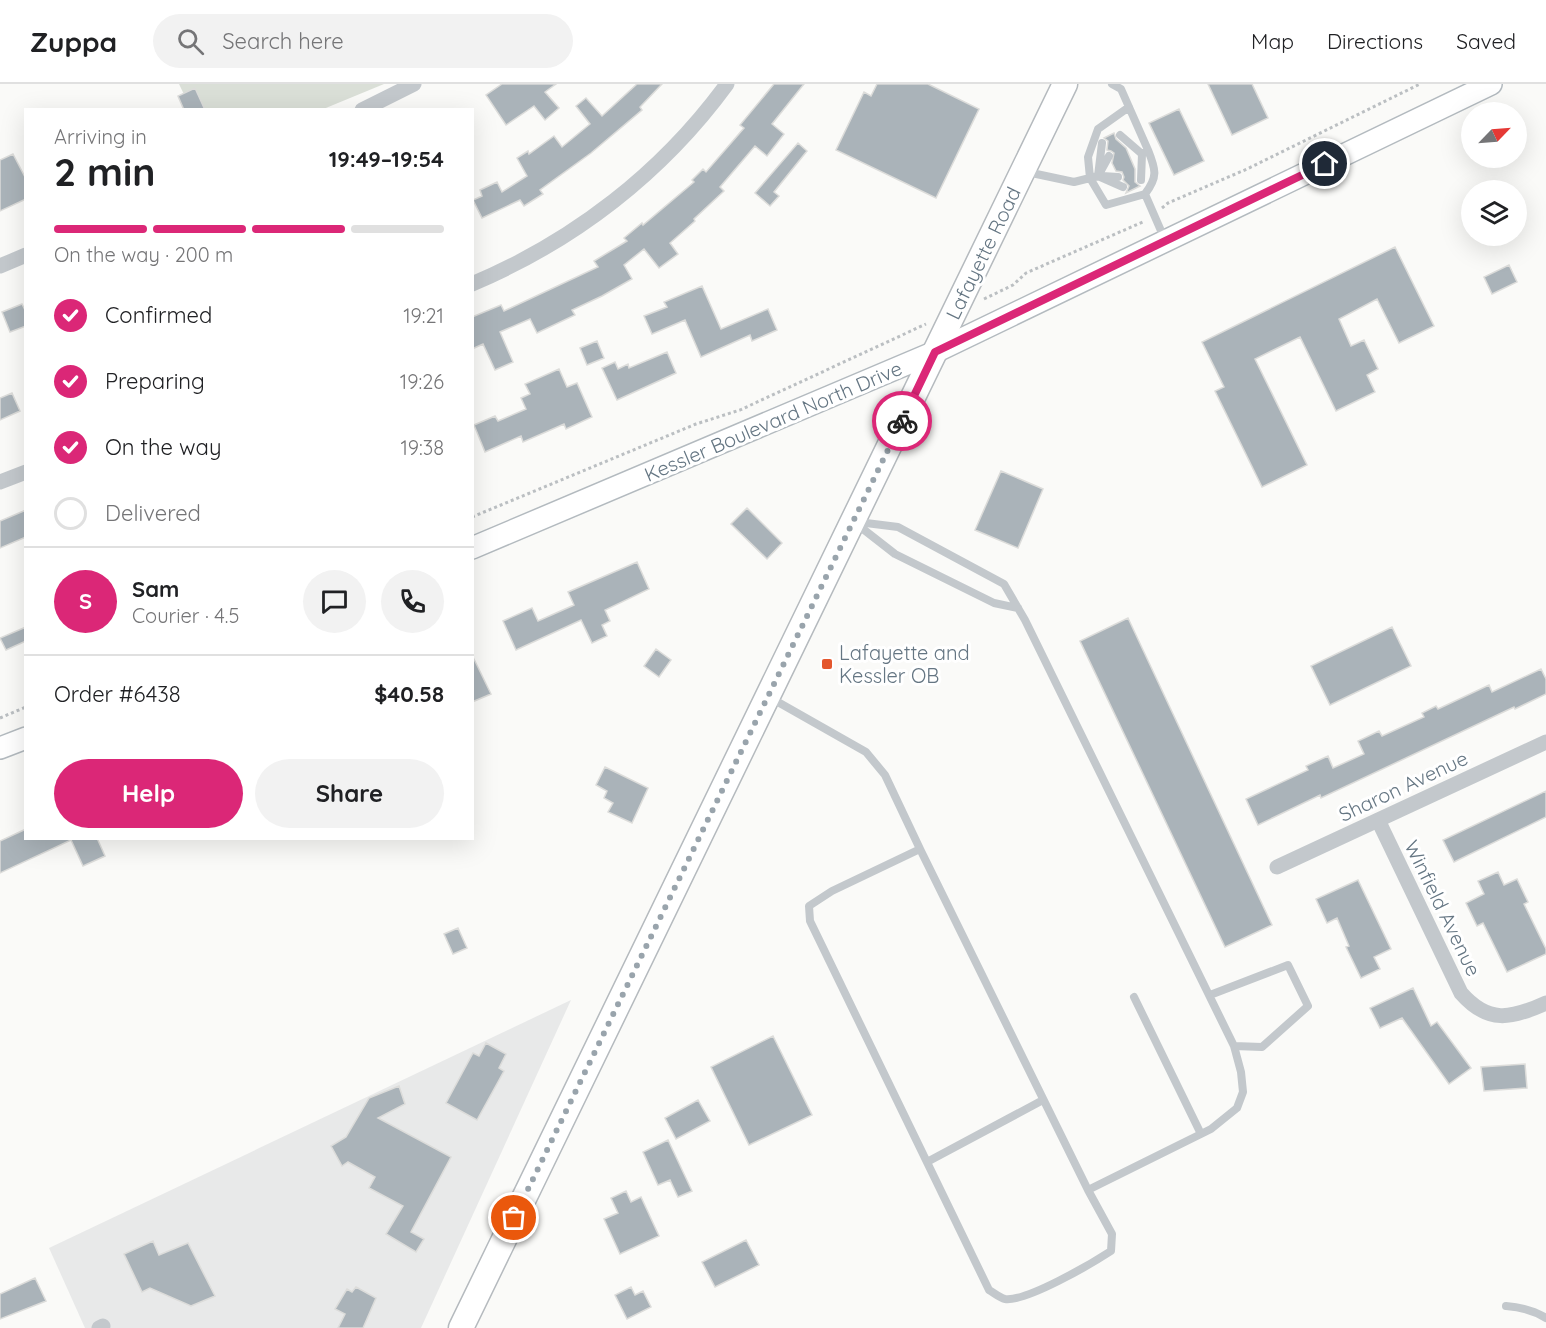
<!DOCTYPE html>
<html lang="en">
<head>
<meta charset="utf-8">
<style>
  body { margin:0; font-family:Quicksand,sans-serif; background:#f2f2f2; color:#202124; height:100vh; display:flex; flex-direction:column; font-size:22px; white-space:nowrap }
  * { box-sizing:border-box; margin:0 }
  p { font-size:20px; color:#757577 }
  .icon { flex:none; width:33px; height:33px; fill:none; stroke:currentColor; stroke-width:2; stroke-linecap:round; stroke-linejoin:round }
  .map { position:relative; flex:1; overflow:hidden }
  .details { position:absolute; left:24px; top:24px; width:450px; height:732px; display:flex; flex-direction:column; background:#fff; border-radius:0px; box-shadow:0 6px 24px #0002 }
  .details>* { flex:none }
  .needle { width:39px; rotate:65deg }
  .tools { position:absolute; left:1461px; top:18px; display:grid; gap:12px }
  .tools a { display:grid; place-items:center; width:66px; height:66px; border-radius:50%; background:#fff; box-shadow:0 6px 24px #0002; font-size:30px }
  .pin { position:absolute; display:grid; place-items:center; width:51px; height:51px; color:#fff; margin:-26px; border:3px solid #fff; border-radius:50%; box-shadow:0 2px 6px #0007 }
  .courier { position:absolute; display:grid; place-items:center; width:60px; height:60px; margin:-30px; border:4px solid #db2777; border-radius:50%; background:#fff; color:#222; box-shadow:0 2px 8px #0007 }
  .head em { font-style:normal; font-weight:700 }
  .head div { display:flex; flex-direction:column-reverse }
  .head { display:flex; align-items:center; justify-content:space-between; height:102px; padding:0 30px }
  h1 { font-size:39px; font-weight:700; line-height:45px }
  .bar { display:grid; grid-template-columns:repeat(4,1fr); gap:9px 6px; align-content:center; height:72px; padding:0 30px }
  .bar i { height:8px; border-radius:4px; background:#e0e0e0 }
  .bar .active { background:#db2777 }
  .bar p { grid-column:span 4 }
  .line { display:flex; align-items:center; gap:15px; padding:0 30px; border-top:2px solid #e0e0e0 }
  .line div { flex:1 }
  .round { display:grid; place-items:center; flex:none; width:63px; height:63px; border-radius:32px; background:#f2f2f2 }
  ol { padding:0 30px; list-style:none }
  li { display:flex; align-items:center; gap:18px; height:66px }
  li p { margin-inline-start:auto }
  li .icon { padding:6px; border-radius:50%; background:#db2777; color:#fff; stroke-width:4 }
  li:last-child { color:#757577 }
  li i { width:33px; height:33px; border:3px solid #e0e0e0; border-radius:50% }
  .button { display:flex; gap:12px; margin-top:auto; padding:12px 30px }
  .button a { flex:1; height:69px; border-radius:36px; background:#db2777; color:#fff; font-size:24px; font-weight:700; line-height:69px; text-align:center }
  .button a+a { background:#f2f2f2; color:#202124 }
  header { display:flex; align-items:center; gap:36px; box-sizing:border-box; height:84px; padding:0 30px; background:#fff; border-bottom:2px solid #e0e0e0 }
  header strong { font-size:28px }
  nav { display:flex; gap:33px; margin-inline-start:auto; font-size:21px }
  .search { width:420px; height:54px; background:#f2f2f2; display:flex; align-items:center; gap:15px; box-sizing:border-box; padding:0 21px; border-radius:33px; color:#757577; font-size:22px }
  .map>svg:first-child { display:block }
  .built { fill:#e8e9e9 }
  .green { fill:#dadfd7 }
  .building { fill:#aab3b9; stroke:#dcdcda; stroke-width:1.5 }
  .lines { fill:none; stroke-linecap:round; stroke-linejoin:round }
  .secondary-casing { stroke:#b3babf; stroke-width:24 }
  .primary-casing { stroke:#b5babe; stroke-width:27 }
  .path { stroke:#bbbfc2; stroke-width:3; stroke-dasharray:3 3; stroke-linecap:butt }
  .service { stroke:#c3c8cc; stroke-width:8 }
  .minor { stroke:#c3c8cc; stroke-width:15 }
  .secondary { stroke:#fff; stroke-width:21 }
  .primary { stroke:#fff; stroke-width:24 }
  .done { stroke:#99a4ac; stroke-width:6; stroke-dasharray:0 10.8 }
  .route { stroke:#db2777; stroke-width:8 }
  .poi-dot { fill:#e4572e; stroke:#fff; stroke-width:2 }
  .labels { text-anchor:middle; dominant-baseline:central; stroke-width:6; stroke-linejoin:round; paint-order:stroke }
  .street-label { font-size:20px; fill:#657683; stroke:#fff }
  .poi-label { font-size:20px; fill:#657683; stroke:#fff; text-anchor:start }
</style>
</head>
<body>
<header>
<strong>Zuppa</strong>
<div class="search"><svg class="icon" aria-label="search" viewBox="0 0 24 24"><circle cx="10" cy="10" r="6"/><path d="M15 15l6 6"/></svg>Search here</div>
<nav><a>Map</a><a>Directions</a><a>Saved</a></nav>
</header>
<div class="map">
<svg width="1546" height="1244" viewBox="0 0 1546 1244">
  <rect width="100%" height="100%" fill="#fafaf8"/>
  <!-- built -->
  <path class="built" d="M 571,916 L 421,1244 L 85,1244 L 49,1164 Z"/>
  <!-- green -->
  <path class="green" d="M 179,0 L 384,0 L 321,26 L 191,25 Z"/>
  <!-- building -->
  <path class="building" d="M 502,0 L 556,0 L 545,8 L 559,24 L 545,36 L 534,22 L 506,41 L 486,11 Z
    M 637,0 L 662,0 L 640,23 L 642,26 L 591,69 L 540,106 L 543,110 L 524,122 L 520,116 L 482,134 L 473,116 L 482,112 L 480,106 L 497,98 L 502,108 L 527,92 L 517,74 L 528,67 L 529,70 L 554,52 L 562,63 L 590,40 L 576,22 L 586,14 L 602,32 Z
    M 774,0 L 804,0 L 772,40 L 784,50 L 767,72 L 755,62 L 720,103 L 724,107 L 694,135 L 695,137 L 670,159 L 678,170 L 659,184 L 644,165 L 624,181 L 632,195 L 602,212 L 572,226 L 575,231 L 537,249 L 530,235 L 500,248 L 513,278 L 495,286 L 483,260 L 472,265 L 472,233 L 501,221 L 504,227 L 598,183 L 594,177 L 627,157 L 624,154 L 642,139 L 643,141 L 694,98 L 692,96 L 703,85 L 706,88 L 744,44 L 740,41 Z
    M 877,0 L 928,0 L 979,25 L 936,114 L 836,66 L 864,8 L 871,12 Z
    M 1208,0 L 1252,0 L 1268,34 L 1232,51 Z
    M 195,4 L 205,26 L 184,26 L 178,12 Z
    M 1179,25 L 1204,77 L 1174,91 L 1149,39 Z
    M 1114,49 L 1116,55 L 1126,64 L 1135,85 L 1135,98 L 1140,102 L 1126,109 L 1129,102 L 1123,96 L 1124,93 L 1122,88 L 1116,87 L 1112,79 L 1114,69 L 1111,67 L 1107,66 L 1108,57 L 1104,54 Z
    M 798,59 L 807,67 L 774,108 L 779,112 L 770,122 L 755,109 Z
    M 13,70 L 26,95 L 26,115 L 0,127 L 0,76 Z
    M 1395,163 L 1434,242 L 1399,259 L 1377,215 L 1339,235 L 1351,262 L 1364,256 L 1378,285 L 1367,291 L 1375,308 L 1336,327 L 1300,253 L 1255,275 L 1307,381 L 1262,403 L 1215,307 L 1224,303 L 1202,258 Z
    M 1509,181 L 1517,198 L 1492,210 L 1484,193 Z
    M 702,202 L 721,245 L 768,225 L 777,246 L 752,257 L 750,251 L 701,273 L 685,236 L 652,250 L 644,232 L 667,223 L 664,218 Z
    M 22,220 L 26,228 L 26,242 L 10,248 L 2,228 Z
    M 597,257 L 604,274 L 587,281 L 580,264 Z
    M 667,268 L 676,289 L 617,316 L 602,284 L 615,278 L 618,285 L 628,280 L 629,284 Z
    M 559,285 L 567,303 L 577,299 L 592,333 L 566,345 L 564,340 L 523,358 L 521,352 L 485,368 L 474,341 L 495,332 L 498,337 L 526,325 L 521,314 L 530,310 L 525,300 Z
    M 12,309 L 20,327 L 0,336 L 0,314 Z
    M 1001,387 L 1043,405 L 1018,464 L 975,446 Z
    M 747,424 L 782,459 L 767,475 L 731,440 Z
    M 26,426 L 26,453 L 0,464 L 0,437 Z
    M 637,478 L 649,505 L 605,526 L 610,537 L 602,541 L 607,552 L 592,559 L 581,536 L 516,566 L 503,537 L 532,524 L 538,537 L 574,521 L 568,508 Z
    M 1128,534 L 1272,841 L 1225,863 L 1080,557 Z
    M 26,543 L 26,557 L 6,566 L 0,554 Z
    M 1392,543 L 1411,582 L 1330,621 L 1311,582 Z
    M 656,565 L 671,576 L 659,593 L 644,582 Z
    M 472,571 L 491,610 L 472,618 Z
    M 1541,585 L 1546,595 L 1546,610 L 1515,625 L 1514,623 L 1321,714 L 1320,711 L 1258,741 L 1246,715 L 1308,686 L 1306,682 L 1328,672 L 1333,684 L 1364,670 L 1358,657 L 1379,647 L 1382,652 L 1424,633 L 1422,629 L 1436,622 L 1438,625 L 1489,601 L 1492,608 Z
    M 605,683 L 648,704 L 632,739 L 608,728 L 613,719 L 604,714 L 607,707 L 596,701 Z
    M 1546,707 L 1546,733 L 1454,778 L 1443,756 Z
    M 26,745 L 26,754 L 97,754 L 105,772 L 83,782 L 71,756 L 0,789 L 0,757 Z
    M 1498,788 L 1504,801 L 1517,795 L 1528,818 L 1524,820 L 1546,865 L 1546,870 L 1507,888 L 1483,839 L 1477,842 L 1466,819 L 1484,810 L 1478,797 Z
    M 1358,796 L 1391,865 L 1374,873 L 1380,885 L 1361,894 L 1346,863 L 1349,862 L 1337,834 L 1327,839 L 1316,815 Z
    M 458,844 L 467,864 L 453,870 L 444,850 Z
    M 1413,904 L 1431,942 L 1437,938 L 1471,984 L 1449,1000 L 1402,934 L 1380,944 L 1370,924 Z
    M 773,952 L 812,1031 L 749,1061 L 711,983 Z
    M 486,959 L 506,970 L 499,984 L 504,987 L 477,1036 L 446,1019 L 473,969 L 479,972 Z
    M 1525,980 L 1527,1004 L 1484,1007 L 1481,983 Z
    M 399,1002 L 405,1020 L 378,1034 L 451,1073 L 411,1148 L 424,1155 L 416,1168 L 386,1150 L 403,1122 L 369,1104 L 375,1093 L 348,1078 L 342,1082 L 331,1062 L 346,1053 L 369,1014 Z
    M 698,1016 L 710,1037 L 676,1055 L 665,1034 Z
    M 668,1056 L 692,1107 L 678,1113 L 670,1096 L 658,1101 L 643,1068 Z
    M 626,1107 L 631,1118 L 641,1113 L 659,1152 L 620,1170 L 604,1135 L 618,1129 L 611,1114 Z
    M 746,1156 L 759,1181 L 715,1203 L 702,1178 Z
    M 153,1157 L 159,1171 L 188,1159 L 215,1212 L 191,1222 L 150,1204 L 142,1208 L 124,1170 Z
    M 35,1194 L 46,1217 L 0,1235 L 0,1210 Z
    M 356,1203 L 376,1214 L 363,1244 L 338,1244 L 345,1230 L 335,1225 L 347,1205 L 352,1208 Z
    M 631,1203 L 635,1211 L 643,1207 L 651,1223 L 627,1235 L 615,1211 Z"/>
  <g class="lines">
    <!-- secondary casing -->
    <g class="secondary-casing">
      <path id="secondary" d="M 472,464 L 935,268 L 1491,0
        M 0,664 L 26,654"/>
    </g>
    <!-- primary casing -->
    <g class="primary-casing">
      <path id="primary" d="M 461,1244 L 1065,0"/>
    </g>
    <!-- path -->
    <path class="path" d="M 1162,124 L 1168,119 L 1247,85 L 1420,0
      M 984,215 L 1013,201 L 1026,189 L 1145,137
      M 472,433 L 696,340 L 740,326 L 926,240
      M 0,634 L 26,623"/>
    <!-- service -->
    <path class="service" d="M 1112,0 L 1121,5 L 1148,66 L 1142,70
      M 1129,23 L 1098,45 L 1088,73 L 1090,94 L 1106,121 L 1145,110
      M 1120,51 L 1142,70 L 1141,96
      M 1102,59 L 1098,92 L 1109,72
      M 1148,66 C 1156,86 1158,93 1145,110 L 1165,156
      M 1027,88 L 1074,98 L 1098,92 L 1123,103
      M 1102,92 L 1118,93
      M 854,438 L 895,470 L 994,519 L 1018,524
      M 858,438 L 898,443 L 1004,500 L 1025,536 L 1234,962 L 1262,963 L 1308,922 L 1288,881 L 1210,911
      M 769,613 L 866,668 L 885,691 L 920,765
      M 1134,913 L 1201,1050
      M 927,1078 L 1043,1016
      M 1088,1106 L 920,765 L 832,807 L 809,822 L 810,837 L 989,1206 C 994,1209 1000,1214 1005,1215 C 1026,1218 1091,1180 1111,1167 L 1112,1150 L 1088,1106 L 1211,1045 L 1237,1024 L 1243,1008 L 1241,988 L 1234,962
      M 1506,1222 C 1521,1223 1533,1226 1546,1234"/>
    <!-- minor -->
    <path class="minor" d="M 362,26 L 414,0
      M 0,182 L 26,171
      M 472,200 C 574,157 662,89 727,0
      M 0,398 L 26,388
      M 1378,736 L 1461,909 C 1488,940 1511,935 1546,919
      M 1277,783 L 1546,658
      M 99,1244 L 103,1242"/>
    <!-- secondary -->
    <use href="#secondary" class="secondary"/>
    <!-- primary -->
    <use href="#primary" class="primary"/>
  </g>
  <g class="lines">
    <!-- done -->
    <path class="done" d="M 514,1134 L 902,337"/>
    <!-- route -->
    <path class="route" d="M 902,337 L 935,268 L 1325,80"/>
  </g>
  <!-- markers -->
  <rect class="poi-dot" x="821" y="574" width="12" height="12" rx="3"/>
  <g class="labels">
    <!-- street labels -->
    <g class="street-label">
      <text transform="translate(983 169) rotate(-64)">Lafayette Road</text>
      <text transform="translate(773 337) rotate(-23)">Kessler Boulevard North Drive</text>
      <text transform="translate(1403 702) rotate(-25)">Sharon Avenue</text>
      <text transform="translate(1443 824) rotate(64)">Winfield Avenue</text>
    </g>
    <!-- poi labels -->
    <g class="poi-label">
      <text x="839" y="568">Lafayette and<tspan x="839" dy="23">Kessler OB</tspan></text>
    </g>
  </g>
</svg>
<div class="tools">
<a><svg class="needle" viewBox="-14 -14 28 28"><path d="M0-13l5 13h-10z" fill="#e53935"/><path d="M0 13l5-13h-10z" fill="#757577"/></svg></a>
<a><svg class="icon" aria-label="layers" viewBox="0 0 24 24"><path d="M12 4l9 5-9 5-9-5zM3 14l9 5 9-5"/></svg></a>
</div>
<div class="pin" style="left:514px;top:1134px;background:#ea580c"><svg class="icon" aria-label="bag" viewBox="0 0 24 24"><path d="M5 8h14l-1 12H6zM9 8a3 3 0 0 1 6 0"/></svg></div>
<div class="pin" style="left:1325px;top:80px;background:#1f2937"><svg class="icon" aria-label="home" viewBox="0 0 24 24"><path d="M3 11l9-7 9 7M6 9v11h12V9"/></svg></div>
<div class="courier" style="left:902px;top:337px"><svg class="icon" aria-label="bike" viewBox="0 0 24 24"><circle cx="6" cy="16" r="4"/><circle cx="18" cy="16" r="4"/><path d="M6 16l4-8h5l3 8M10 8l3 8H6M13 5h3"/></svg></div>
<section class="details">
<div class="head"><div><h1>2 min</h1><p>Arriving in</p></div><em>19:49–19:54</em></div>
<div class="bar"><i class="active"></i><i class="active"></i><i class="active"></i><i></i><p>On the way · 200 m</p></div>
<ol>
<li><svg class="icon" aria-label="check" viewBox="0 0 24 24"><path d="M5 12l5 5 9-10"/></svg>Confirmed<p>19:21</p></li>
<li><svg class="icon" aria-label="check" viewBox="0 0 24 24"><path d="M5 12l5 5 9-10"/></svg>Preparing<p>19:26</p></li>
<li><svg class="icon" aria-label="check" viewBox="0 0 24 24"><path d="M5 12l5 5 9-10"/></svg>On the way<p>19:38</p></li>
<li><i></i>Delivered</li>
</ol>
<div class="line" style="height:108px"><b class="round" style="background:#db2777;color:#fff">S</b><div><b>Sam</b><p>Courier · 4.5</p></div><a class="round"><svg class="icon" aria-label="chat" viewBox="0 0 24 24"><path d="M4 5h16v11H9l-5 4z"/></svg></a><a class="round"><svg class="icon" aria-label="phone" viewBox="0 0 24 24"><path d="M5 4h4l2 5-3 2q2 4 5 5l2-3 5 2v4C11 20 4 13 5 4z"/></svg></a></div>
<div class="line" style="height:78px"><div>Order #6438</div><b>$40.58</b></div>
<div class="button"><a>Help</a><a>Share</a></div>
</section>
</div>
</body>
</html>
